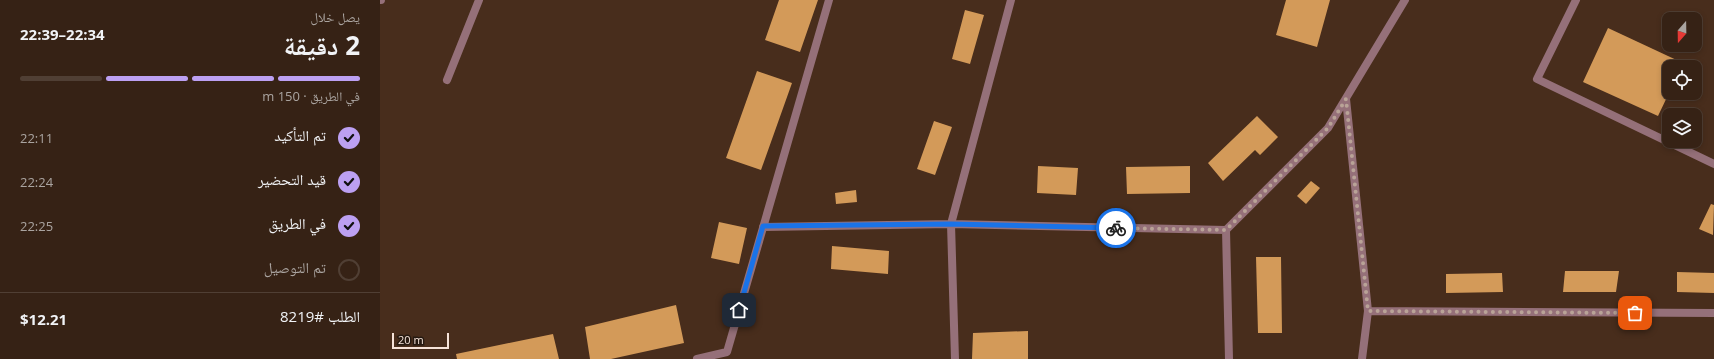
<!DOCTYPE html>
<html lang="ar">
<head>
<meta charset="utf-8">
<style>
  body { margin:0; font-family:"Open Sans","Noto Naskh Arabic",sans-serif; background:#3d2a1e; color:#f1f3f6; direction:rtl; height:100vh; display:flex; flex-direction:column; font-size:15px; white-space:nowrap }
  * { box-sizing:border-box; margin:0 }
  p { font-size:13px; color:#aaa4a0 }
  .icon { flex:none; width:22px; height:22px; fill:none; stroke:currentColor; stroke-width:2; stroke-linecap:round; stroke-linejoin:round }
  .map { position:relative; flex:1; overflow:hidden; direction:ltr }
  .drawer { display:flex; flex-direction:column; background:#362215; width:380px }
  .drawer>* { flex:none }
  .needle { width:26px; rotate:200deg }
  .controls { position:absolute; left:1282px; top:12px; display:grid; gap:8px }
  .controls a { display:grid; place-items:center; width:40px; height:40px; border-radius:8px; background:#362215; box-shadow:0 2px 6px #0003,0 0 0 1px #503f34; font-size:20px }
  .scale { position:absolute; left:12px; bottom:10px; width:57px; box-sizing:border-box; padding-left:4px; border:2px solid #f6e3d9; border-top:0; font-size:11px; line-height:14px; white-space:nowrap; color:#f6e3d9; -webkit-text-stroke:3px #251911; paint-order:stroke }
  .pin { position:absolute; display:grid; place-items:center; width:34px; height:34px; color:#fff; margin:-17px; border-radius:8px; box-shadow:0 2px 6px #0006 }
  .courier { position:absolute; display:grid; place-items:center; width:40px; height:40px; margin:-20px; border:3px solid #1a73e8; border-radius:50%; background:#fff; color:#222; box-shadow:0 1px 5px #0007 }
  .head em { font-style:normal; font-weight:700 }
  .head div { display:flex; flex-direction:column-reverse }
  .head { display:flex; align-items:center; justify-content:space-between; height:68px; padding:0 20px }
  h1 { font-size:26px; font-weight:700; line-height:30px }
  .bar { display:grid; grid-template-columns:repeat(4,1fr); gap:6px 4px; align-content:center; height:48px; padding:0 20px }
  .bar i { height:5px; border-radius:3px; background:#503f34 }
  .bar .current { background:#bca0f2 }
  .bar p { grid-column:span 4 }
  .line { display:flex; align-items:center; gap:10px; padding:0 20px; border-top:1px solid #503f34 }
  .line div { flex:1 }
  ol { padding:0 20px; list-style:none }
  li { display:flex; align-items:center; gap:12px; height:44px }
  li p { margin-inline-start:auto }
  li .icon { padding:4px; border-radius:50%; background:#bca0f2; color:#111; stroke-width:4 }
  li:last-child { color:#aaa4a0 }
  li i { width:22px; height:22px; border:2px solid #503f34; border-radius:50% }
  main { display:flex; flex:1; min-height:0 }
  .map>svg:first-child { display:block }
  .building { fill:#d39a59 }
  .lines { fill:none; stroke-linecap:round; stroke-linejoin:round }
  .street { stroke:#957079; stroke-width:8 }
  .done { stroke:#b9a397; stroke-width:4; stroke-dasharray:0 7.2 }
  .route { stroke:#1a73e8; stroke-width:5 }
</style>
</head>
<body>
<main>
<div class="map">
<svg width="1334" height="359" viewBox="0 0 1334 359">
  <rect width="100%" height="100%" fill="#482d1c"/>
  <!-- building -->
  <path class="building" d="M 399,0 L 438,0 L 420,52 L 385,40 Z
    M 906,0 L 950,0 L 937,47 L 896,35 Z
    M 585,10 L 604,15 L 590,64 L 572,59 Z
    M 1228,28 L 1303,63 L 1301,67 L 1289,67 L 1289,93 L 1278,116 L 1203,82 Z
    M 377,71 L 412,83 L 381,170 L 346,158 Z
    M 877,116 L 898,137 L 880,155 L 875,150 L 843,181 L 828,163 Z
    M 554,121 L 572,127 L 555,175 L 537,169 Z
    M 658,166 L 698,168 L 696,195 L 657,193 Z
    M 810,166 L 810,193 L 747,194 L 746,167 Z
    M 931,181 L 940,188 L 926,204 L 917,196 Z
    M 476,190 L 477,202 L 456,204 L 455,193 Z
    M 1331,204 L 1334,205 L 1333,235 L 1319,229 Z
    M 339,222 L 367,228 L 359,264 L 331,258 Z
    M 452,246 L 509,251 L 508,274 L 451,269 Z
    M 876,257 L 901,257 L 902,333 L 878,333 Z
    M 1185,271 L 1239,271 L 1236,292 L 1183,292 Z
    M 1297,272 L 1334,273 L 1334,293 L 1297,292 Z
    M 1122,273 L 1123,292 L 1066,293 L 1066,274 Z
    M 296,305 L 304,343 L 231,359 L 210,359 L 205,327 Z
    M 648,331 L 648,359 L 592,359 L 593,333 Z
    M 173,334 L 179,359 L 77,359 L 76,354 Z"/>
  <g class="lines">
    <!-- street -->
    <path class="street" d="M 0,0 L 1,0
      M 1196,0 L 1157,79 L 1334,164
      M 67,80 L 99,0
      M 966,99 L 988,311 L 1334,313
      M 383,227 L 571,224 L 631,0
      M 846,230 L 849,359
      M 317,359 L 347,352 L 449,0
      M 575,359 L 571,224 L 846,230 L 948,128 L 1025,0
      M 982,359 L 988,311"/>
  </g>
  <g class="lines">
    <!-- done -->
    <path class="done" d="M 736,228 L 846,230 L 948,128 L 966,99 L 988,311 L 1255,313"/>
    <!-- route -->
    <path class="route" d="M 359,310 L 383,226 L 571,224 L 736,228"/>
  </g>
</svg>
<div class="controls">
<a><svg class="needle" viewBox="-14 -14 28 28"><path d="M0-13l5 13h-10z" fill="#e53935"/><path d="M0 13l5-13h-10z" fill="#aaa4a0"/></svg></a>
<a><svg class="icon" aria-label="locate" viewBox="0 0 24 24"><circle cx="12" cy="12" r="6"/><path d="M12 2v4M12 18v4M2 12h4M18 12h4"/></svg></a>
<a><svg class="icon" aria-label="layers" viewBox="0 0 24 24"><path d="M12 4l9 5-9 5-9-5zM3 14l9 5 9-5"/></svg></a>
</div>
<div class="scale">20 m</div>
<div class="pin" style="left:1255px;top:313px;background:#ea580c"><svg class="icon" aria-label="bag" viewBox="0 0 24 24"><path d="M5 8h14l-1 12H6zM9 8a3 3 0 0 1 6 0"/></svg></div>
<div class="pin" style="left:359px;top:310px;background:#1f2937"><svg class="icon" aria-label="home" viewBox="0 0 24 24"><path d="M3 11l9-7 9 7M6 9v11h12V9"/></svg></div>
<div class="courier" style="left:736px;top:228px"><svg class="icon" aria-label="bike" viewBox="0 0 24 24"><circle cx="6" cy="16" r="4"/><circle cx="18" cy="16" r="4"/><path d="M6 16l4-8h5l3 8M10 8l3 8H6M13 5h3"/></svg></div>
</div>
<section class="drawer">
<div class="head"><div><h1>2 دقيقة</h1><p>يصل خلال</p></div><em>22:34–22:39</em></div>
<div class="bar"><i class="current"></i><i class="current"></i><i class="current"></i><i></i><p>في الطريق · 150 m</p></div>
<ol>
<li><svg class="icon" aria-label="check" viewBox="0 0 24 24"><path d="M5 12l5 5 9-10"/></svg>تم التأكيد<p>22:11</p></li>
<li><svg class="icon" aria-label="check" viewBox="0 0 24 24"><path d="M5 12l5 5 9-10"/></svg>قيد التحضير<p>22:24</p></li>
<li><svg class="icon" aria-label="check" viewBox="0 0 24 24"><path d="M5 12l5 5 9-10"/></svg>في الطريق<p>22:25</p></li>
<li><i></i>تم التوصيل</li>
</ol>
<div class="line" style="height:52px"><div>الطلب #8219</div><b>$12.21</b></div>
</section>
</main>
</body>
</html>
